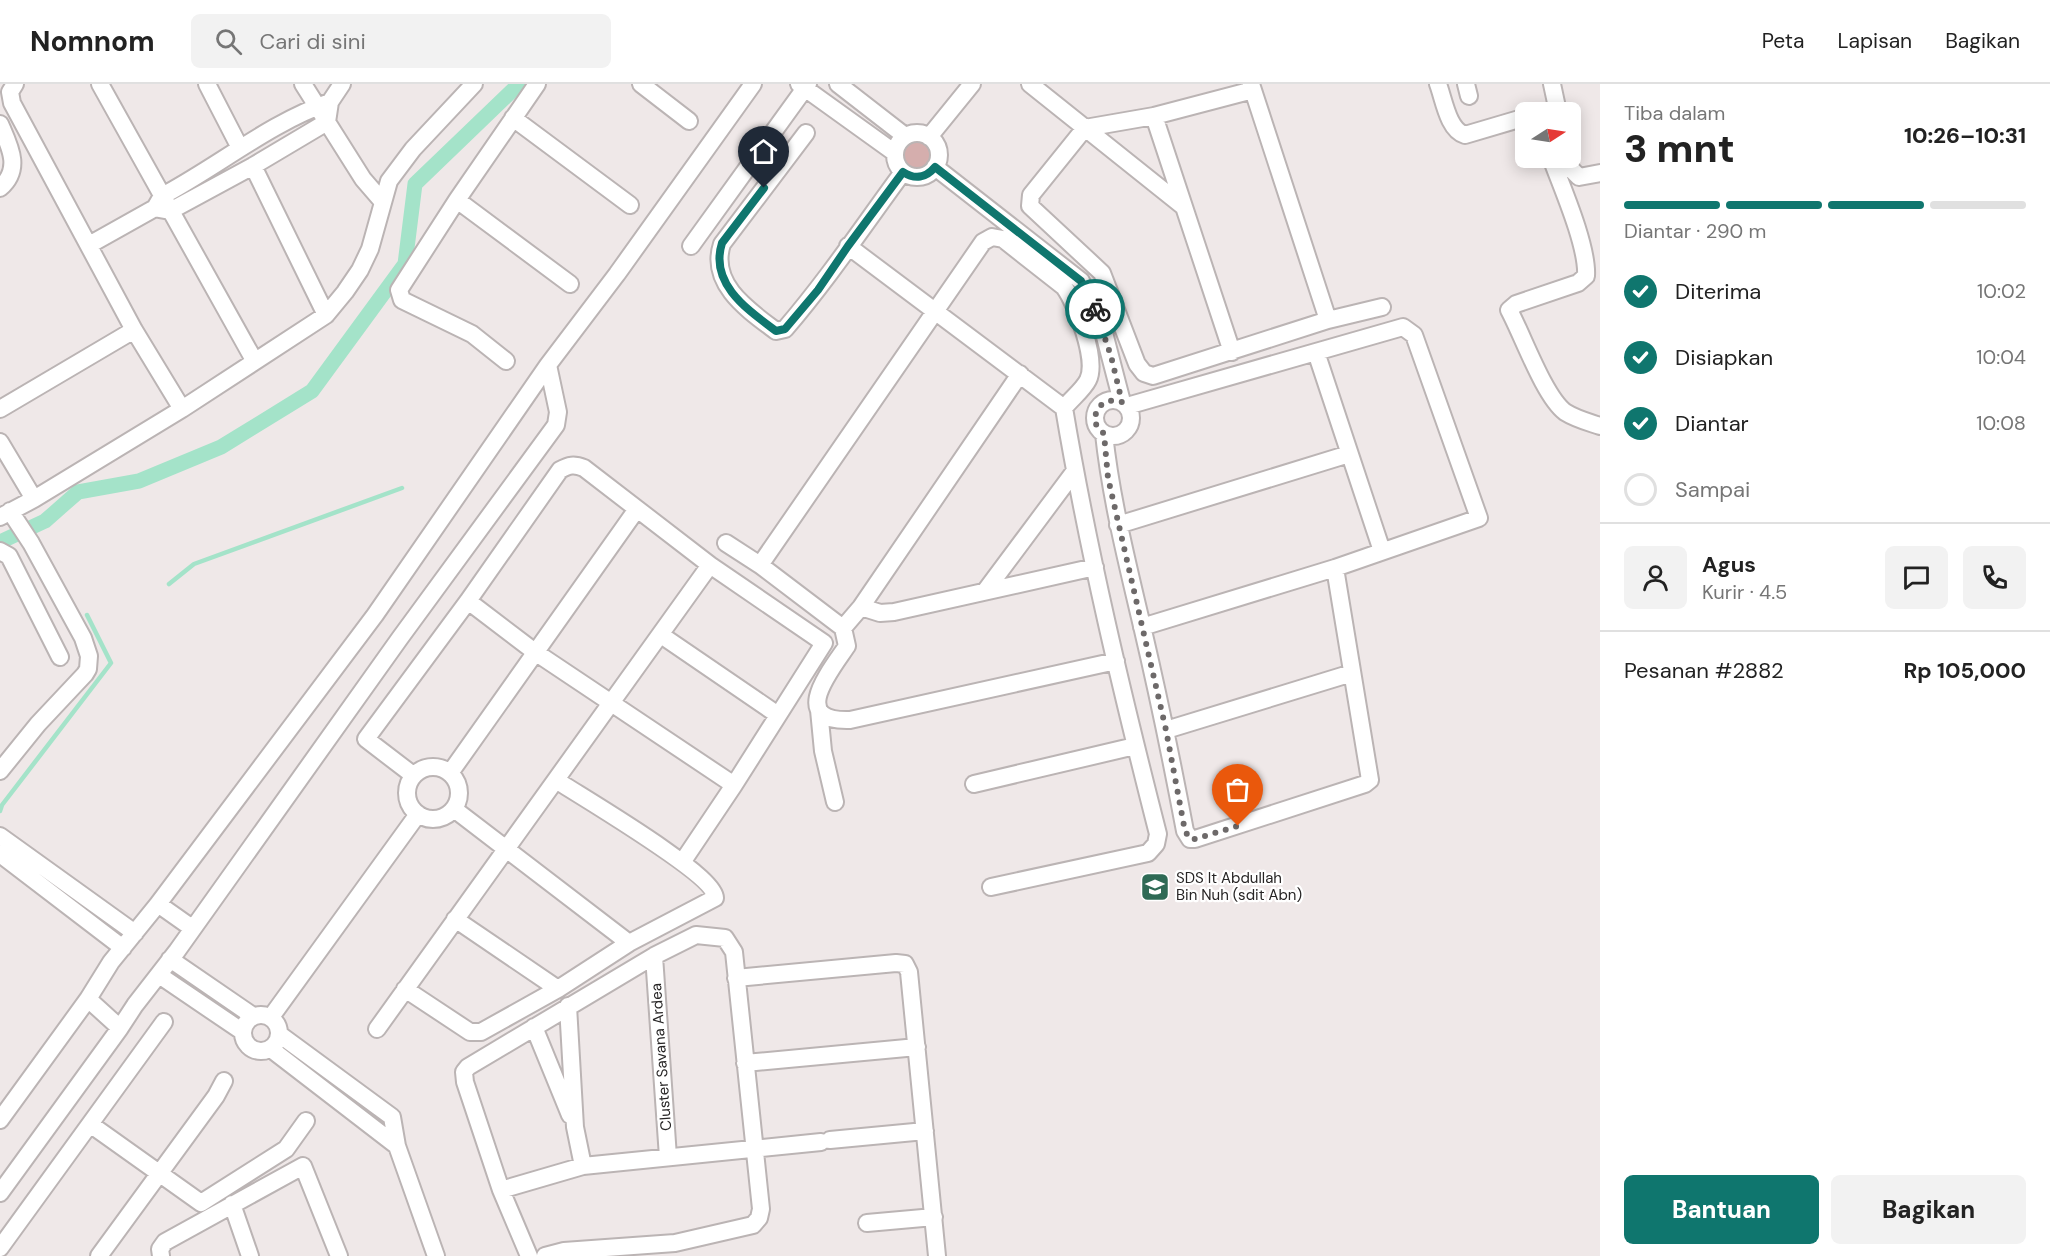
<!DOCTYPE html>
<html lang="id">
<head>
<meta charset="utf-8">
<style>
  body { margin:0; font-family:"DM Sans",sans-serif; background:#f2f2f2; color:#222; height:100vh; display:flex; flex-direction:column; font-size:22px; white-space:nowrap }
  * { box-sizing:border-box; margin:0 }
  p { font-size:20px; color:#767676 }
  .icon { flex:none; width:33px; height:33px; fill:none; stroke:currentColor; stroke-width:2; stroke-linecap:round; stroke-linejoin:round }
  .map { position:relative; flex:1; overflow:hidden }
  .sheet { display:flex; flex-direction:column; background:#fff; width:450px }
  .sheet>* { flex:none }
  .needle { width:39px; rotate:78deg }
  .buttons { position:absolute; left:1515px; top:18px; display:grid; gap:12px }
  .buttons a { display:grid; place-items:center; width:66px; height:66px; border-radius:9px; background:#fff; box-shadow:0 3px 15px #0003; font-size:30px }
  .pin { position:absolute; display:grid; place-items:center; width:51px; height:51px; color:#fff; margin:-62px -26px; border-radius:50% 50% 50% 0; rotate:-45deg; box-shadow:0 0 6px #0007 }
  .pin .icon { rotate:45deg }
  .courier { position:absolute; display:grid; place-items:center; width:60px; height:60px; margin:-30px; border:4px solid #0f766e; border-radius:50%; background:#fff; color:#222; box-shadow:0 2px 8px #0007 }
  .headline em { font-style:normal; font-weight:800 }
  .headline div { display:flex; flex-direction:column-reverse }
  .headline { display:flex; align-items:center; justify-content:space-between; height:102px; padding:0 24px }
  h1 { font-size:39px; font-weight:800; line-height:45px }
  .bar { display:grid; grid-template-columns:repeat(4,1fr); gap:9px 6px; align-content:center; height:72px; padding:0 24px }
  .bar i { height:8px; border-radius:4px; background:#e0e0e0 }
  .bar .current { background:#0f766e }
  .bar p { grid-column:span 4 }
  .line { display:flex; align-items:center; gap:15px; padding:0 24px; border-top:2px solid #e0e0e0 }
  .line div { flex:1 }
  .round { display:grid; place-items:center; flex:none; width:63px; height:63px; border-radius:9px; background:#f2f2f2 }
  ol { padding:0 24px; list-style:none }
  li { display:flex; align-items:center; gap:18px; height:66px }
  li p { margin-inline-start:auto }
  li .icon { padding:6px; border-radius:50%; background:#0f766e; color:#fff; stroke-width:4 }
  li:last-child { color:#767676 }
  li i { width:33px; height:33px; border:3px solid #e0e0e0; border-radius:50% }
  .primary-button { display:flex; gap:12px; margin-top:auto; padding:12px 24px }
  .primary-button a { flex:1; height:69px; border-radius:9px; background:#0f766e; color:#fff; font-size:24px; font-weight:800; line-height:69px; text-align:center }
  .primary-button a+a { background:#f2f2f2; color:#222 }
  header { display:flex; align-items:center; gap:36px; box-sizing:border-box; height:84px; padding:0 30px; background:#fff; border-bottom:2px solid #e0e0e0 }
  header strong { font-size:28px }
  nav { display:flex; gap:33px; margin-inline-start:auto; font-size:21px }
  .search { width:420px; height:54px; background:#f2f2f2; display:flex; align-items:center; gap:15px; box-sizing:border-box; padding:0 21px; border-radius:9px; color:#767676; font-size:22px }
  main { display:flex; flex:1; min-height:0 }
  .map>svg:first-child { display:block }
  .grass { fill:#d5aead }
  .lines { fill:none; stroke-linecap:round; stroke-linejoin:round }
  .stream { stroke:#a4e3c9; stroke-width:4.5 }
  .canal { stroke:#a4e3c9; stroke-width:15 }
  .minor-casing { stroke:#bbb4b4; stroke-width:20 }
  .minor { stroke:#fff; stroke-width:16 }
  .done { stroke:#6d6969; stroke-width:6; stroke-dasharray:0 10.8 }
  .route { stroke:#0f766e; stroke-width:8 }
  .labels { text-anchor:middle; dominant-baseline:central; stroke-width:4.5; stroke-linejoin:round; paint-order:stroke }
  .poi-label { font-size:15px; fill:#272525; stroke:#fff; text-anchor:start }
  .street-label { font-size:15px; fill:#272525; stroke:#fff }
</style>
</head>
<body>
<header>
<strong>Nomnom</strong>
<div class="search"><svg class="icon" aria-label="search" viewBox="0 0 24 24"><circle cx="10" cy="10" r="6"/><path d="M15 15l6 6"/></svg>Cari di sini</div>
<nav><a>Peta</a><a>Lapisan</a><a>Bagikan</a></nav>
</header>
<main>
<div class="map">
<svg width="1600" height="1172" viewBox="0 0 1600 1172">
  <rect width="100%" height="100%" fill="#efe8e8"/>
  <!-- grass -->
  <path class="grass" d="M904 71a14 14 0 1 1 28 0a14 14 0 1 1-28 0Z"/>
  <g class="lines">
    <!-- stream -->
    <path class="stream" d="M 169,500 L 194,480 L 402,404
      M 0,727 L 2,721 L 111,579 L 87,531"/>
    <!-- canal -->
    <path class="canal" d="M 0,458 L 45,437 L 78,408 L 139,397 L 221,363 L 312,307 L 405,180 L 415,100 L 519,0"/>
    <!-- minor casing -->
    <g class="minor-casing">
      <path id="minor" d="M 15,0 L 10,8 L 12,19 L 134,246 L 182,325
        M 100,0 L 254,276
        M 207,0 L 240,64
        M 303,0 L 363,95 L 382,117
        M 641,0 L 689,37
        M 799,0 L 895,69
        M 838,0 L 905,52
        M 1030,0 L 1184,123
        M 1251,0 L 1328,236
        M 1438,0 C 1444,16 1448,46 1465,51 L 1526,33
        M 1466,0 L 1469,12
        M 1552,0 L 1558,28
        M 1253,6 L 1154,32 L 1085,44 L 1031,111 L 1030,122 L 1102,189 L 1137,280 L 1144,289 L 1153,292 L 1328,236 L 1382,223
        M 1154,32 L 1232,268
        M 513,34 L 630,121
        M 0,40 C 10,63 22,85 0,104
        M895 71a22 22 0 1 1 44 0a22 22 0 1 1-44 0Z
        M 806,49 L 722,160 C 709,200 748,226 776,247 L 785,245 C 828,195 864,141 903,88
        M 929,53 L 972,0
        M 1551,74 C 1562,103 1588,163 1586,192 L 1578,199 L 1516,220 L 1509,226 C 1523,252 1544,312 1565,328 C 1576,335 1588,338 1600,342
        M 1568,74 L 1571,85 L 1579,93 L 1600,89
        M 253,82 L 326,231
        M 935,83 L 1081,197 L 1102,241 L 1122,318
        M 457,116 L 570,200
        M 159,125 L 170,127 L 253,82 L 327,38 L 330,18 L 342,0
        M 89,161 L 155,124 L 162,112 C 217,83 271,38 330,18
        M 691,162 L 808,0
        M 848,162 L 1064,324 C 1088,467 1122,609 1158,750 L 1156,760 L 1148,769 L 991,803
        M 1316,268 L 1382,467
        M 506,277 L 472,250 L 402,216 L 399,206 L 457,116 L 537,0
        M1095 334a18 18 0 1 1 36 0a18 18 0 1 1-36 0Z
        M 1127,322 L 1403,243 L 1414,251 L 1479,434 L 1335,484 L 1142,543
        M 0,325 L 134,246
        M 1104,350 C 1111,415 1127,478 1142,542 C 1158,610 1172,678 1185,747 L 1190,755 L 1195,755 L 1365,700 L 1370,696 L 1335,484
        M 0,358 L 34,415
        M 0,433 L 34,415 L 182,325 L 326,231 L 345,208 L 360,186 L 370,165 L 389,97 L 413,65 L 474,0
        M 1118,441 L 1349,370
        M 726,459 L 760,481 L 843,544 L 847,562 C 830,587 788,638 850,636 L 1116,577
        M 0,467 L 9,472 L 60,573
        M 760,481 L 983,158 L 992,153 L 1003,155 L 1064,203 C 1076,219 1098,276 1088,296 C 1083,306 1071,315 1064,324
        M 986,506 L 1074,388
        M 468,517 L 535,568 L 734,701
        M 861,523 L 880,529 L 894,528 L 1095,483
        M 843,544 L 861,523 L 1020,290
        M 661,551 L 778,631
        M 819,626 L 823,667 L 835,718
        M 1166,646 L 1352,589
        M407 709a26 26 0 1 1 52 0a26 26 0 1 1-52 0Z
        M 0,687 L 38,640 L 85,590 L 88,585 L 89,572 L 83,554 L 31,459 L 10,427
        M 450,689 L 637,425
        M 413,691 L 366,655 L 468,517 L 560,386 C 569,381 574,380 584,384 L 710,481 L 824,559 L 734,701 L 683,777
        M 974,700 L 1135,662
        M 454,725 L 629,859
        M 0,752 L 135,849
        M 0,770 L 123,864
        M 158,820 L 375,531 L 548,281 L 617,190 L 753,0
        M 455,835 L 558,905
        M 192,844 L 158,820 L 111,878 L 88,915 L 120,944 L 135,921 L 177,867 L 400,554 L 556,341 L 558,328 L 548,281
        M 654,872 L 668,1073
        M 170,875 L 253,932
        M 159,891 L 243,948
        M 736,894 L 896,879 L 905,880 L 909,888 L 937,1172
        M 405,905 L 470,948 L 481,948 L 558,905 L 629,859 L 715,814 C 716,791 580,712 556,696
        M 568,922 L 575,1043 L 583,1082
        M243 949a18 18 0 1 1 36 0a18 18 0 1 1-36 0Z
        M 271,933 L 418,730
        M 534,943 L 570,1031
        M 377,945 L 710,481
        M 279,950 L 392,1033 L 397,1062 L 436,1172
        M 271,965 L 397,1062
        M 745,979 L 917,963
        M 0,1036 L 88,915
        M 90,1040 L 201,1119 L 286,1065 L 306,1037
        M 830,1056 L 925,1047
        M 501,1106 L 583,1082 L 821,1058
        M 0,1109 L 120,944
        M 232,1120 L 250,1172
        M 867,1139 L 934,1133
        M 0,1164 L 164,938
        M 99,1172 L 216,1012 L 224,997
        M 161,1172 L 160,1165 L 165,1158 L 303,1082 L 339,1172
        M 529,1172 L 501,1106 L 465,998 L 464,988 L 468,983 L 654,872 L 696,851 L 725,854 L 734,868 L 761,1125 L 759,1134 L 753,1141 L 675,1159 L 564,1167 L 545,1172"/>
    </g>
    <!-- minor -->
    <use href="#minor" class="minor"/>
  </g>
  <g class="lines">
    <!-- done -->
    <path class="done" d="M 1095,225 L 1111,272 L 1122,318 C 1106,313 1094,322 1095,339 L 1104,350 L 1108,394 L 1166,646 L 1185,747 L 1190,755 L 1195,755 L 1238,742"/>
    <!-- route -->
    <path class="route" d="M 764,104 L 722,159 C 709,200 748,226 776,247 L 785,245 L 818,206 L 848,162 L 903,88 C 915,96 926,94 935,83 L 1081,197 L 1095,225"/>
  </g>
  <!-- icons -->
  <defs>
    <g id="school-square" transform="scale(1.5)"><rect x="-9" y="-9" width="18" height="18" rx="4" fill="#2e6a55" stroke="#fff"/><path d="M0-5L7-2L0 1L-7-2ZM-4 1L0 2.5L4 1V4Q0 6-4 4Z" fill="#fff"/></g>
  </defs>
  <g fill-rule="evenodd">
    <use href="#school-square" x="1155" y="803"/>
  </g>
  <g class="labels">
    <!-- poi labels -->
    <g class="poi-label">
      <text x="1176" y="794">SDS It Abdullah<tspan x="1176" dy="17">Bin Nuh (sdit Abn)</tspan></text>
    </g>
    <!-- street labels -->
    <g class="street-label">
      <text transform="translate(661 973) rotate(-94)">Cluster Savana Ardea</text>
    </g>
  </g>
</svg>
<div class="buttons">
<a><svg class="needle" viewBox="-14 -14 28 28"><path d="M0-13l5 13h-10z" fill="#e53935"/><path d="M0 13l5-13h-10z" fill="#767676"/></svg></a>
</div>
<div class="pin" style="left:1238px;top:742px;background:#ea580c"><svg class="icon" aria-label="bag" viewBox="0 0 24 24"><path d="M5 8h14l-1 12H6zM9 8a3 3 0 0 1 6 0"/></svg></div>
<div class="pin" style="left:764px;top:104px;background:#1f2937"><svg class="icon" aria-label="home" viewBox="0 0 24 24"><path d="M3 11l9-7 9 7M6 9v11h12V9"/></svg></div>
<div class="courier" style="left:1095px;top:225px"><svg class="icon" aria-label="bike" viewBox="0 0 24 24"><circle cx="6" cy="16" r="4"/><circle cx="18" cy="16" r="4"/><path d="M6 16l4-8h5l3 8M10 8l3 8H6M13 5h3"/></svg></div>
</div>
<section class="sheet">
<div class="headline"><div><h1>3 mnt</h1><p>Tiba dalam</p></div><em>10:26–10:31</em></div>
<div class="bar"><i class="current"></i><i class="current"></i><i class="current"></i><i></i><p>Diantar · 290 m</p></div>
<ol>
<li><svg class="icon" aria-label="check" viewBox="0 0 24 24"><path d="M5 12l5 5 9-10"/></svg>Diterima<p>10:02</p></li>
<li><svg class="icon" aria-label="check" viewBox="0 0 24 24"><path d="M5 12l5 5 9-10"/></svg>Disiapkan<p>10:04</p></li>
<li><svg class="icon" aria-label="check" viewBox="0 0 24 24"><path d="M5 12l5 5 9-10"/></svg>Diantar<p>10:08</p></li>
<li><i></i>Sampai</li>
</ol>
<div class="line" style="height:108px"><a class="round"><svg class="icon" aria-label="person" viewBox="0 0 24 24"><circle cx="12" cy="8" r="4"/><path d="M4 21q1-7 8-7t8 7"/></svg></a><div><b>Agus</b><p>Kurir · 4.5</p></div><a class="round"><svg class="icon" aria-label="chat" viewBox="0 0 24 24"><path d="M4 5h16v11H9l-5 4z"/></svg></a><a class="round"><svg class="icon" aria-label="phone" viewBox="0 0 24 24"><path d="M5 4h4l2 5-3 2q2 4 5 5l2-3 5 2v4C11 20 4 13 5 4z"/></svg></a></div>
<div class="line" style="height:78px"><div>Pesanan #2882</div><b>Rp 105,000</b></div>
<div class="primary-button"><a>Bantuan</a><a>Bagikan</a></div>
</section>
</main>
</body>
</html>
